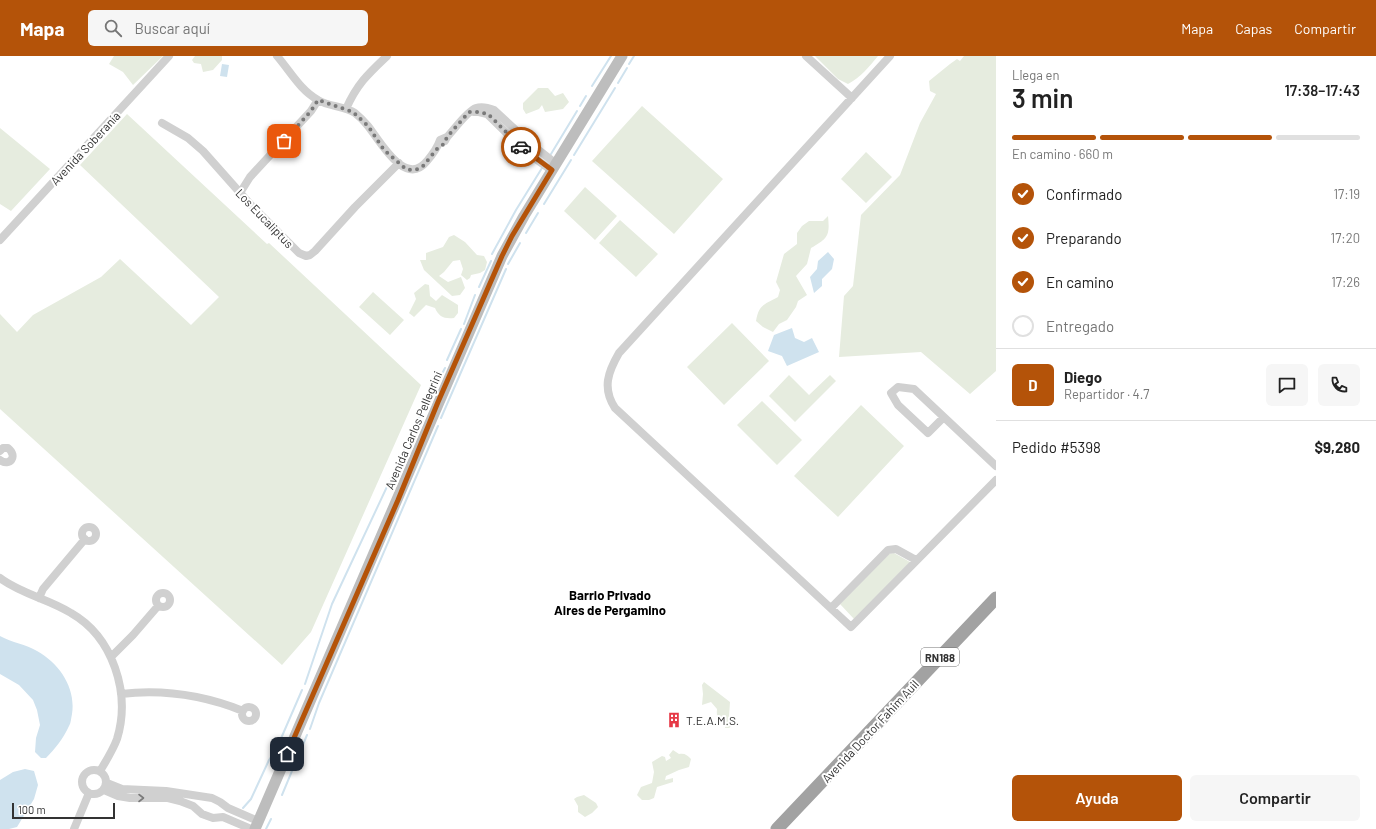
<!DOCTYPE html>
<html lang="es">
<head>
<meta charset="utf-8">
<style>
  body { margin:0; font-family:Barlow,sans-serif; background:#f6f6f6; color:#222; height:100vh; display:flex; flex-direction:column; font-size:15px; white-space:nowrap }
  * { box-sizing:border-box; margin:0 }
  p { font-size:13px; color:#767676 }
  .icon { flex:none; width:22px; height:22px; fill:none; stroke:currentColor; stroke-width:2; stroke-linecap:round; stroke-linejoin:round }
  .map { position:relative; flex:1; overflow:hidden }
  .details { display:flex; flex-direction:column; background:#fff; width:380px }
  .details>* { flex:none }
  .scale { position:absolute; left:12px; bottom:10px; width:103px; box-sizing:border-box; padding-left:4px; border:2px solid #333; border-top:0; font-size:11px; line-height:14px; white-space:nowrap; color:#333; -webkit-text-stroke:3px #fff; paint-order:stroke }
  .pin { position:absolute; display:grid; place-items:center; width:34px; height:34px; color:#fff; margin:-17px; border-radius:8px; box-shadow:0 2px 6px #0006 }
  .courier { position:absolute; display:grid; place-items:center; width:40px; height:40px; margin:-20px; border:3px solid #b45309; border-radius:50%; background:#fff; color:#222; box-shadow:0 1px 5px #0007 }
  .head em { font-style:normal; font-weight:600 }
  .head div { display:flex; flex-direction:column-reverse }
  .head { display:flex; align-items:center; justify-content:space-between; height:68px; padding:0 16px }
  h1 { font-size:26px; font-weight:600; line-height:30px }
  .bar { display:grid; grid-template-columns:repeat(4,1fr); gap:6px 4px; align-content:center; height:48px; padding:0 16px }
  .bar i { height:5px; border-radius:3px; background:#e0e0e0 }
  .bar .selected { background:#b45309 }
  .bar p { grid-column:span 4 }
  .line { display:flex; align-items:center; gap:10px; padding:0 16px; border-top:1px solid #e0e0e0 }
  .line div { flex:1 }
  .round { display:grid; place-items:center; flex:none; width:42px; height:42px; border-radius:6px; background:#f6f6f6 }
  ol { padding:0 16px; list-style:none }
  li { display:flex; align-items:center; gap:12px; height:44px }
  li p { margin-inline-start:auto }
  li .icon { padding:4px; border-radius:50%; background:#b45309; color:#fff; stroke-width:4 }
  li:last-child { color:#767676 }
  li i { width:22px; height:22px; border:2px solid #e0e0e0; border-radius:50% }
  .primary-button { display:flex; gap:8px; margin-top:auto; padding:8px 16px }
  .primary-button a { flex:1; height:46px; border-radius:6px; background:#b45309; color:#fff; font-size:16px; font-weight:600; line-height:46px; text-align:center }
  .primary-button a+a { background:#f6f6f6; color:#222 }
  header { display:flex; align-items:center; gap:24px; box-sizing:border-box; height:56px; padding:0 20px; background:#b45309; color:#fff }
  header strong { font-size:19px }
  nav { display:flex; gap:22px; margin-inline-start:auto; font-size:14px }
  .search { width:280px; height:36px; background:#f6f6f6; display:flex; align-items:center; gap:10px; box-sizing:border-box; padding:0 14px; border-radius:6px; color:#767676; font-size:15px }
  main { display:flex; flex:1; min-height:0 }
  .map>svg:first-child { display:block }
  .green { fill:#e6ecdf }
  .water { fill:#cfe2ee }
  .lines { fill:none; stroke-linecap:round; stroke-linejoin:round }
  .stream { stroke:#cfe2ee; stroke-width:2 }
  .minor { stroke:#d0d0d0; stroke-width:8 }
  .secondary { stroke:#bdbdbd; stroke-width:11 }
  .trunk { stroke:#a2a2a2; stroke-width:13 }
  .oneway { stroke:#7a7a7a }
  .done { stroke:#7a7a7a; stroke-width:4; stroke-dasharray:0 7.2 }
  .route { stroke:#b45309; stroke-width:5 }
  .labels { text-anchor:middle; dominant-baseline:central; stroke-width:4; stroke-linejoin:round; paint-order:stroke }
  .shield { fill:#fff; stroke:#707070; stroke-width:1 }
  .shield-label { font-size:11px; font-weight:bold; fill:#333 }
  .street-label { font-size:12px; fill:#333; stroke:#fff }
  .poi-label { font-size:12px; fill:#333; stroke:#fff; text-anchor:start }
  .neighbourhood-label { font-size:13px; font-weight:bold; fill:#000; stroke:#fff }
</style>
</head>
<body>
<header>
<strong>Mapa</strong>
<div class="search"><svg class="icon" aria-label="search" viewBox="0 0 24 24"><circle cx="10" cy="10" r="6"/><path d="M15 15l6 6"/></svg>Buscar aquí</div>
<nav><a>Mapa</a><a>Capas</a><a>Compartir</a></nav>
</header>
<main>
<div class="map">
<svg width="996" height="773" viewBox="0 0 996 773">
  <rect width="100%" height="100%" fill="#fff"/>
  <!-- green -->
  <path class="green" d="M 114,0 L 163,0 L 133,29 L 123,16 L 109,8 Z
    M 195,0 L 222,0 L 222,4 L 213,14 L 203,16 L 201,8 L 194,7 L 192,4 Z
    M 815,0 L 878,0 C 869,11 861,21 848,28 L 838,23 Z
    M 964,0 L 996,0 L 996,315 L 970,338 L 921,296 L 839,301 L 844,240 L 853,230 L 861,159 L 900,119 L 920,67 L 936,38 L 930,35 L 929,25 L 950,8 L 957,3 L 960,5 Z
    M 538,32 L 548,32 L 555,40 L 563,37 L 569,46 L 563,53 L 545,56 L 542,49 L 539,53 L 526,58 L 523,53 L 523,47 Z
    M 642,50 L 723,123 L 674,178 L 592,105 Z
    M 127,58 L 267,188 L 269,187 L 421,329 L 311,576 L 282,609 L 0,353 L 0,258 L 17,276 L 33,259 L 101,221 L 120,203 L 191,269 L 219,241 L 80,109 Z
    M 0,72 L 50,113 L 11,155 L 0,148 Z
    M 866,96 L 892,121 L 866,147 L 841,123 Z
    M 585,131 L 617,160 L 595,184 L 564,155 Z
    M 828,160 C 830,180 828,182 811,192 L 807,208 L 796,220 L 807,239 L 798,245 L 796,251 L 787,264 L 779,268 L 773,276 L 763,271 L 756,265 C 759,248 764,249 778,241 L 780,234 L 776,226 L 784,198 L 797,188 L 797,177 L 802,170 L 809,165 L 823,165 Z
    M 620,164 L 658,198 L 636,221 L 599,187 Z
    M 454,179 L 465,186 L 477,199 L 484,200 L 487,206 L 485,214 L 480,217 L 471,219 L 470,222 L 467,224 L 461,219 L 463,213 L 460,204 L 453,205 L 444,216 L 439,220 L 448,226 L 461,221 L 465,232 L 460,239 L 452,240 L 424,214 L 420,204 L 426,204 L 426,197 L 443,191 L 449,181 Z
    M 425,228 L 429,229 L 430,240 L 436,245 L 442,239 L 458,249 L 458,257 L 454,262 C 444,263 439,261 435,252 L 426,249 L 414,261 L 409,257 L 416,243 L 414,237 Z
    M 373,236 L 404,264 L 390,279 L 359,251 Z
    M 732,267 L 769,305 L 724,349 L 687,311 Z
    M 789,319 L 809,339 L 830,319 L 836,325 L 795,366 L 769,340 Z
    M 762,345 L 802,384 L 777,409 L 737,369 Z
    M 861,349 L 904,390 L 838,461 L 794,420 Z
    M 894,497 L 910,506 L 854,563 L 840,548 L 889,498 Z
    M 704,626 L 730,646 L 729,661 L 737,663 L 737,666 L 729,672 L 725,672 L 726,666 C 719,661 716,664 717,653 L 711,646 L 702,649 L 703,638 L 702,629 Z
    M 673,694 L 679,698 C 685,697 687,699 691,703 L 689,711 L 679,714 L 666,720 L 665,724 L 673,722 L 673,726 L 657,731 L 654,742 L 649,744 L 642,744 L 637,739 L 641,731 L 652,727 L 654,716 L 652,706 L 662,700 L 665,701 L 666,705 L 671,702 L 669,699 Z
    M 584,739 L 596,747 L 598,751 L 592,757 L 585,761 L 578,756 L 578,750 L 574,743 L 577,741 Z"/>
  <!-- water -->
  <path class="water" d="M 222,8 L 229,9 L 227,21 L 220,20 Z
    M 828,196 L 834,203 L 832,213 L 822,223 L 822,230 L 814,237 L 810,221 L 817,213 L 818,205 Z
    M 792,272 L 795,282 L 804,286 L 812,282 L 819,296 L 787,310 L 782,300 L 768,295 L 774,279 Z
    M 0,580 C 12,587 26,588 37,595 C 60,608 76,632 72,658 C 71,662 71,667 69,670 C 63,683 55,693 46,702 L 41,702 L 35,696 L 36,682 L 40,669 L 37,654 L 33,644 L 19,629 L 0,618 Z
    M 25,713 L 34,715 L 38,729 L 34,743 L 17,771 L 9,773 L 0,773 L 0,724 L 13,716 Z"/>
  <g class="lines">
    <!-- stream -->
    <path class="stream" d="M 629,8 L 634,0
      M 618,27 L 627,12
      M 592,30 L 611,0
      M 580,50 L 586,40
      M 551,98 L 577,55
      M 574,99 L 615,32
      M 544,148 L 571,104
      M 526,177 L 538,157
      M 492,198 L 516,154 L 542,112
      M 508,208 L 520,187
      M 479,231 L 491,205
      M 464,268 L 475,239
      M 447,304 L 461,273
      M 441,362 L 506,213
      M 305,628 L 332,548 L 422,356 L 445,312
      M 310,673 L 319,647 L 438,370
      M 282,739 L 307,679
      M 243,752 L 251,743 L 269,704 L 276,694 L 302,634
      M 266,773 L 271,763"/>
    <!-- minor -->
    <path class="minor" d="M 277,0 C 290,15 300,34 318,44 C 329,51 345,50 355,57 C 360,61 364,65 368,70 C 380,85 405,132 427,105 C 433,98 437,93 440,84 L 447,81
      M 806,0 L 852,42
      M 890,0 L 619,297 C 608,316 602,332 615,352 L 851,571 L 996,424
      M 346,53 C 357,28 368,18 387,0
      M 474,56 L 479,56 L 487,58 L 526,96 L 551,114
      M 162,67 L 188,82 L 203,95 L 250,148 L 299,197 L 306,200 L 310,199 L 315,195 L 355,151 L 399,107
      M 445,85 L 447,81 C 454,74 467,55 476,52 C 482,50 489,52 494,54 L 532,89 L 555,107
      M 240,137 L 250,121 L 311,55 L 318,44
      M 0,184 L 169,0
      M 944,361 L 928,377 L 898,349 L 891,337 L 898,331 L 914,333 L 996,410
      M 0,395 L 3,392 L 8,392 C 18,400 10,411 0,404
      M82 478a7 7 0 1 1 14 0a7 7 0 1 1-14 0Z
      M 0,522 C 21,538 49,543 71,557 C 113,581 131,637 117,683 C 113,694 106,705 100,715
      M156 544a7 7 0 1 1 14 0a7 7 0 1 1-14 0Z
      M 39,542 L 43,533 L 85,483
      M 831,552 L 888,494 L 896,493 L 916,504
      M 111,601 L 133,579 L 158,550
      M 121,638 C 164,633 203,639 243,655
      M242 658a7 7 0 1 1 14 0a7 7 0 1 1-14 0Z
      M82 726a12 12 0 1 1 24 0a12 12 0 1 1-24 0Z
      M 107,727 L 122,733 L 166,735 L 212,742 L 220,746 L 228,752 L 258,765
      M 104,734 L 118,740 L 130,742 L 168,742 L 180,745 L 193,750 L 202,758 L 213,762 L 223,761 L 251,773
      M 74,773 L 89,737"/>
    <!-- secondary -->
    <path class="secondary" d="M 255,773 L 502,200 L 524,160 L 622,0"/>
    <!-- trunk -->
    <path class="trunk" d="M 777,773 L 996,542"/>
  </g>
  <!-- one-way arrows -->
  <defs><path id="oneway-chevron" d="M-2-3.5L2.5 0L-2 3.5" fill="none" stroke-width="1.6" stroke-linecap="round" stroke-linejoin="round"/></defs>
  <use class="oneway" href="#oneway-chevron" transform="translate(141 742)"/>
  <g class="lines">
    <!-- done -->
    <path class="done" d="M 284,85 L 311,55 L 318,44 L 353,56 L 368,70 L 384,94 L 406,113 L 412,114 L 418,113 L 423,110 L 437,93 L 444,88 L 447,81 L 469,56 L 479,56 L 488,58 L 521,91"/>
    <!-- route -->
    <path class="route" d="M 287,698 L 398,444 L 438,346 L 502,200 L 512,180 L 552,114 L 521,91"/>
  </g>
  <!-- icons -->
  <defs>
    <g id="building-bare" transform="scale(1.2)"><path d="M-4-6H4V6H1V3H-1V6H-4ZM-2.5-4.3h1.7v1.8h-1.7ZM.8-4.3h1.7v1.8H.8ZM-2.5-1h1.7V.8h-1.7ZM.8-1h1.7V.8H.8Z" fill="#e63946" stroke="#fff" stroke-width="2.5" paint-order="stroke"/></g>
  </defs>
  <g fill-rule="evenodd">
    <use href="#building-bare" x="674" y="664"/>
  </g>
  <g class="labels">
    <!-- shield labels -->
    <rect class="shield" x="921" y="592" width="38" height="18" rx="3"/>
    <g class="shield-label">
      <text x="940" y="601">RN188</text>
    </g>
    <!-- street labels -->
    <g class="street-label">
      <text transform="translate(85 92) rotate(-47)">Avenida Soberanía</text>
      <text transform="translate(265 162) rotate(46)">Los Eucaliptus</text>
      <text transform="translate(413 374) rotate(-67)">Avenida Carlos Pellegrini</text>
      <text transform="translate(870 675) rotate(-47)">Avenida Doctor Fahim Auil</text>
    </g>
    <!-- poi labels -->
    <g class="poi-label">
      <text x="686" y="664">T.E.A.M.S.</text>
    </g>
    <!-- neighbourhood labels -->
    <g class="neighbourhood-label">
      <text x="610" y="539">Barrio Privado<tspan x="610" dy="15">Aires de Pergamino</tspan></text>
    </g>
  </g>
</svg>
<div class="scale">100 m</div>
<div class="pin" style="left:284px;top:85px;background:#ea580c"><svg class="icon" aria-label="bag" viewBox="0 0 24 24"><path d="M5 8h14l-1 12H6zM9 8a3 3 0 0 1 6 0"/></svg></div>
<div class="pin" style="left:287px;top:698px;background:#1f2937"><svg class="icon" aria-label="home" viewBox="0 0 24 24"><path d="M3 11l9-7 9 7M6 9v11h12V9"/></svg></div>
<div class="courier" style="left:521px;top:91px"><svg class="icon" aria-label="car" viewBox="0 0 24 24"><path d="M5 17H2v-5l4-1 3-4h7l3 4 3 1v5h-3M9 17h6M6 11h13"/><circle cx="7" cy="17" r="2"/><circle cx="17" cy="17" r="2"/></svg></div>
</div>
<section class="details">
<div class="head"><div><h1>3 min</h1><p>Llega en</p></div><em>17:38–17:43</em></div>
<div class="bar"><i class="selected"></i><i class="selected"></i><i class="selected"></i><i></i><p>En camino · 660 m</p></div>
<ol>
<li><svg class="icon" aria-label="check" viewBox="0 0 24 24"><path d="M5 12l5 5 9-10"/></svg>Confirmado<p>17:19</p></li>
<li><svg class="icon" aria-label="check" viewBox="0 0 24 24"><path d="M5 12l5 5 9-10"/></svg>Preparando<p>17:20</p></li>
<li><svg class="icon" aria-label="check" viewBox="0 0 24 24"><path d="M5 12l5 5 9-10"/></svg>En camino<p>17:26</p></li>
<li><i></i>Entregado</li>
</ol>
<div class="line" style="height:72px"><b class="round" style="background:#b45309;color:#fff">D</b><div><b>Diego</b><p>Repartidor · 4.7</p></div><a class="round"><svg class="icon" aria-label="chat" viewBox="0 0 24 24"><path d="M4 5h16v11H9l-5 4z"/></svg></a><a class="round"><svg class="icon" aria-label="phone" viewBox="0 0 24 24"><path d="M5 4h4l2 5-3 2q2 4 5 5l2-3 5 2v4C11 20 4 13 5 4z"/></svg></a></div>
<div class="line" style="height:52px"><div>Pedido #5398</div><b>$9,280</b></div>
<div class="primary-button"><a>Ayuda</a><a>Compartir</a></div>
</section>
</main>
</body>
</html>
